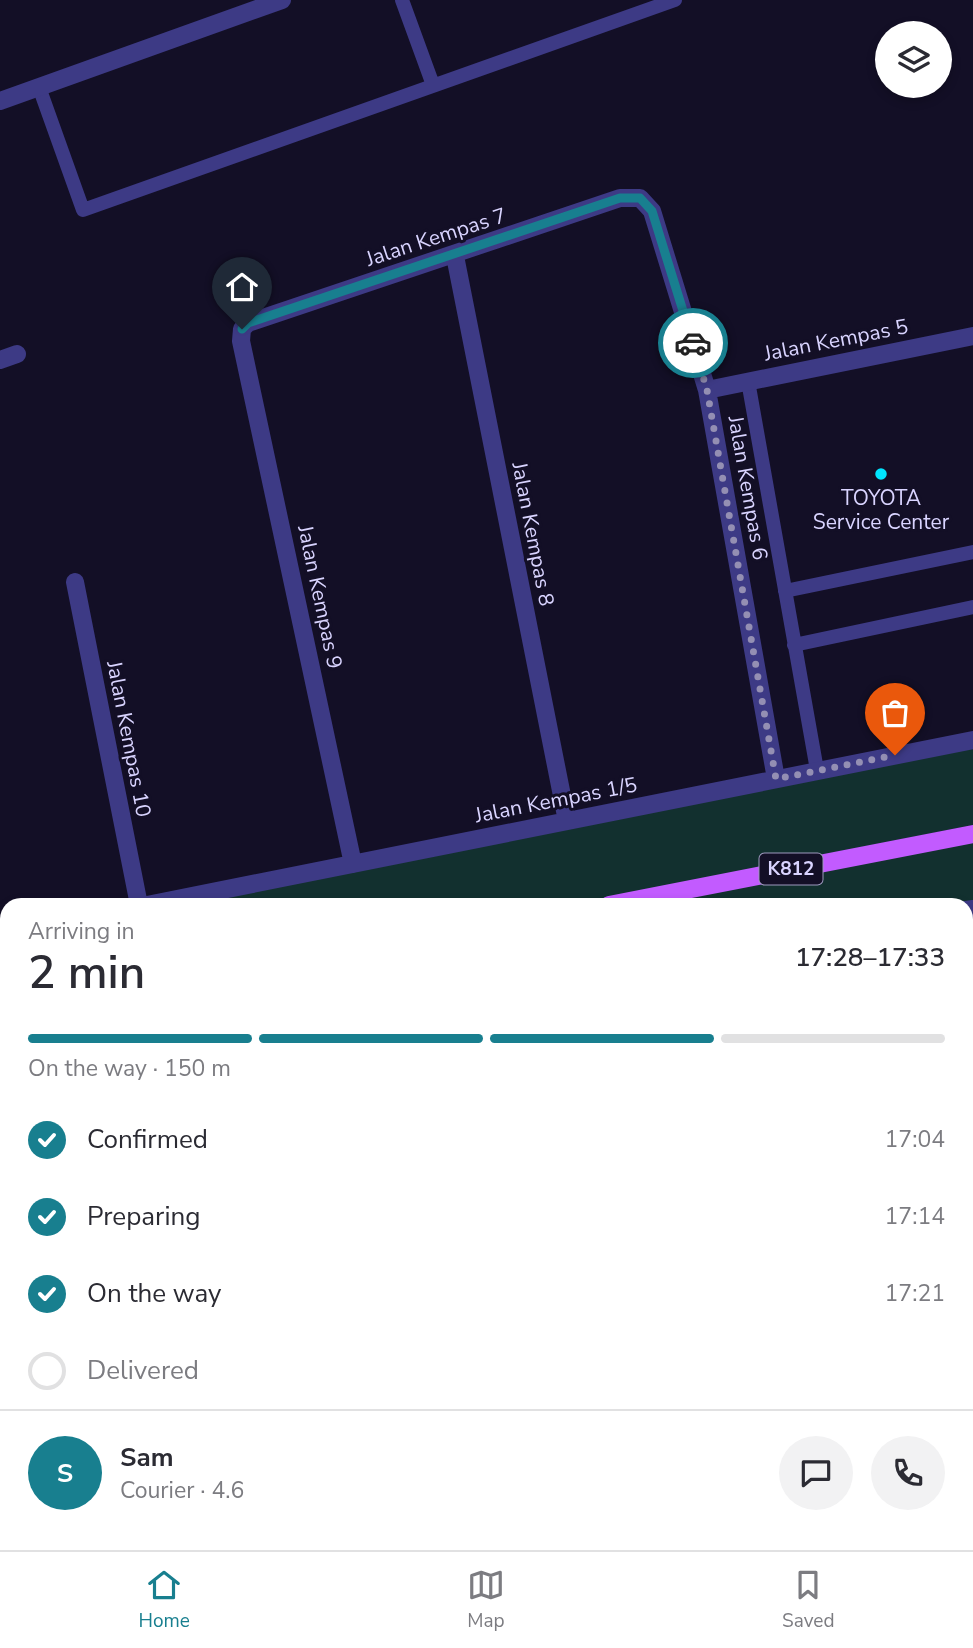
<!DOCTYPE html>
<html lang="en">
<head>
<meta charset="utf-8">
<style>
  body { margin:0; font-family:"Nunito Sans",sans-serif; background:#f2f2f3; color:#2b2b33; height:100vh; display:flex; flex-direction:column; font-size:26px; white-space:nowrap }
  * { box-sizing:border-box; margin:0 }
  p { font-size:23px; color:#7c7c81 }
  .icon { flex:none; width:38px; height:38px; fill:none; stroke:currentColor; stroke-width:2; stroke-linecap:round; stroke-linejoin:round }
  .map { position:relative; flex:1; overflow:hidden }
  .details { position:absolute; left:0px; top:898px; width:973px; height:653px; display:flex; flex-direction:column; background:#fff; border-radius:21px 21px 0 0; box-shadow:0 4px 10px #0003 }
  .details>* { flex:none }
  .controls { position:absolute; left:875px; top:21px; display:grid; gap:14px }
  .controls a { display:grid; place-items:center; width:77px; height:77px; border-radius:50%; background:#fff; box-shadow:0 4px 10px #0003; font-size:35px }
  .pin { position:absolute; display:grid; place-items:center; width:60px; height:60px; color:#fff; margin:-72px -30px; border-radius:50% 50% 50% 0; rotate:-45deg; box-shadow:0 0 7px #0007 }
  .pin .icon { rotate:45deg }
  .courier { position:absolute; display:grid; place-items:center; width:70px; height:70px; margin:-35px; border:5px solid #187f8f; border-radius:50%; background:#fff; color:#222; box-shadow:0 2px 9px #0007 }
  .overview em { font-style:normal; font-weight:600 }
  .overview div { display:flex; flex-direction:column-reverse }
  .overview { display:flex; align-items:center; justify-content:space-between; height:119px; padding:0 28px }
  h1 { font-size:46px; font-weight:600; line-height:52px }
  .bar { display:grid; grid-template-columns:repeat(4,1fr); gap:10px 7px; align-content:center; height:84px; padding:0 28px }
  .bar i { height:9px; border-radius:5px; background:#e1e1e2 }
  .bar .active { background:#187f8f }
  .bar p { grid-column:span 4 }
  .line { display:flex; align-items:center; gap:18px; padding:0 28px; border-top:2px solid #e1e1e2 }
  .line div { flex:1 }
  .round { display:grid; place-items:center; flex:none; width:74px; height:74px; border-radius:37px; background:#f2f2f3 }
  ol { padding:0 28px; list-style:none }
  li { display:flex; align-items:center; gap:21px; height:77px }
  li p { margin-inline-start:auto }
  li .icon { padding:7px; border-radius:50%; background:#187f8f; color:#fff; stroke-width:4 }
  li:last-child { color:#7c7c81 }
  li i { width:38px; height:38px; border:4px solid #e1e1e2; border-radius:50% }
  .dock { display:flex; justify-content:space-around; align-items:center; height:98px; border-top:2px solid #e1e1e2; background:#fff; font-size:19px; color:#7c7c81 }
  .dock a { display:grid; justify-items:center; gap:4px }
  .dock .active { color:#187f8f }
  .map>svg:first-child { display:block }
  .green { fill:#12302f }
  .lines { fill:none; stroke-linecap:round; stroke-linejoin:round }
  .service { stroke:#3d3a85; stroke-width:14 }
  .minor { stroke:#3d3a85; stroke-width:18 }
  .primary { stroke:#c25bff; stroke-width:18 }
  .done { stroke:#948fb3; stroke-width:7; stroke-dasharray:0 12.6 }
  .route { stroke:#187f8f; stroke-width:9 }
  .poi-dot { fill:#00e5ff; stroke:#130f26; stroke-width:2.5 }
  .labels { text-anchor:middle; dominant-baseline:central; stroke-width:6; stroke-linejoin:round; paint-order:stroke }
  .shield { fill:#130f26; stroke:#9e99be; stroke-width:2 }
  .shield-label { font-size:19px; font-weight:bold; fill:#d9d4ff }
  .street-label { font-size:21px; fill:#d9d4ff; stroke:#130f26 }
  .poi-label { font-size:21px; fill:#d9d4ff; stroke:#130f26 }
</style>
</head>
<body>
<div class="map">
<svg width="973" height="1550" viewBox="0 0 973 1550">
  <rect width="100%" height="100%" fill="#130f26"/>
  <!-- green -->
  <path class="green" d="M 973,740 L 973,825 L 570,905 L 147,905 Z
    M 973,834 L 973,909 L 966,905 L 609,905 Z
    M 7,932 L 7,1003 L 0,1002 L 0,933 Z
    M 7,1014 L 7,1091 L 0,1093 L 0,1017 Z
    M 7,1479 L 7,1544 L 173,1544 L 175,1550 L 0,1550 L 0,1480 Z"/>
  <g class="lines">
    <!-- service -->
    <path class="service" d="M 402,0 L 433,85
      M 39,87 L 83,210 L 675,0
      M 748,381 L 817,770
      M 785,591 L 973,552
      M 794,645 L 973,607
      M 0,1468 L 7,1467"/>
    <!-- minor -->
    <path class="minor" d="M 0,101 L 282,0
      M 455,256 L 567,821
      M 0,360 L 17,354
      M 707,390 L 973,336
      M 75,582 L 139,905
      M 353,864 L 241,341 L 242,329 L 248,323 L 620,198 L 640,198 L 652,211 L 707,390 L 776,779
      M 147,905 L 973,740
      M 966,910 L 973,909
      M 0,933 L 7,932
      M 0,1093 L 7,1091
      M 189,1544 L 191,1550
      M 246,1544 L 247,1550
      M 297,1544 L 298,1550
      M 510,1544 L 511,1550
      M 726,1544 L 727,1550
      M 947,1544 L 949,1550"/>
    <!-- primary -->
    <path class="primary" d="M 609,905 L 973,834
      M 0,1002 L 7,1003
      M 0,1019 L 7,1016"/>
  </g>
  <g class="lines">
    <!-- done -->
    <path class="done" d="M 693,343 L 707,390 L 776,779 L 895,755"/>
    <!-- route -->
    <path class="route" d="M 242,329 L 248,323 L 620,198 L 640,198 L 652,211 L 693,343"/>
  </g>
  <!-- markers -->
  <circle class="poi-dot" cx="881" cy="474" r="7"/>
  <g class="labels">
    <!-- shield labels -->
    <rect class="shield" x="759.5" y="853.5" width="63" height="31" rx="5"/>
    <g class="shield-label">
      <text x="791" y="869">K812</text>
    </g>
    <!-- street labels -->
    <g class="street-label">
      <text transform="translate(436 237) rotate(-18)">Jalan Kempas 7</text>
      <text transform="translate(836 340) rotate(-11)">Jalan Kempas 5</text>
      <text transform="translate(748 488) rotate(80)">Jalan Kempas 6</text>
      <text transform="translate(533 534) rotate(79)">Jalan Kempas 8</text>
      <text transform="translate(320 597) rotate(78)">Jalan Kempas 9</text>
      <text transform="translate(129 739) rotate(79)">Jalan Kempas 10</text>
      <text transform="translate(556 800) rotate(-11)">Jalan Kempas 1/5</text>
    </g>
    <!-- poi labels -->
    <g class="poi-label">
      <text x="881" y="498">TOYOTA<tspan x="881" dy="24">Service Center</tspan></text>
    </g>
  </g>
</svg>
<div class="controls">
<a><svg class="icon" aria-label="layers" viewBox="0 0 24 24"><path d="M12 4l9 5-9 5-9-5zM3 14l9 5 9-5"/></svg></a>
</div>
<div class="pin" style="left:895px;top:755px;background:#ea580c"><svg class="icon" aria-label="bag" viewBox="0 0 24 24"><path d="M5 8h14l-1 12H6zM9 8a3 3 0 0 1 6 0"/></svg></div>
<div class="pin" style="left:242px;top:329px;background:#1f2937"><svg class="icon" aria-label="home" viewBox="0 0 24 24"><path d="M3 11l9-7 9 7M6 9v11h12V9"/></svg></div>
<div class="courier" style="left:693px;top:343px"><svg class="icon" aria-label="car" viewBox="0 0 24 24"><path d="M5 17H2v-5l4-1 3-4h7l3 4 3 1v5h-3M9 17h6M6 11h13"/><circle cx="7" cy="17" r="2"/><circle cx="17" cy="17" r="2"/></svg></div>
<section class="details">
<div class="overview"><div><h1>2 min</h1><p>Arriving in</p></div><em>17:28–17:33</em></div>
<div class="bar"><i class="active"></i><i class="active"></i><i class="active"></i><i></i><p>On the way · 150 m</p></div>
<ol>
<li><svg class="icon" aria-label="check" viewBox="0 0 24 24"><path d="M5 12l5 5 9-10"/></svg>Confirmed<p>17:04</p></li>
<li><svg class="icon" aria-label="check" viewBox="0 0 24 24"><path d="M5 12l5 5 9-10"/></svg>Preparing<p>17:14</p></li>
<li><svg class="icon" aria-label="check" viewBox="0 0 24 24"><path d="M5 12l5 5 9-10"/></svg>On the way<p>17:21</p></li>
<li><i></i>Delivered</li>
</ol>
<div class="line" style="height:126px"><b class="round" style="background:#187f8f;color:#fff">S</b><div><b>Sam</b><p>Courier · 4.6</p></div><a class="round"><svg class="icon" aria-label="chat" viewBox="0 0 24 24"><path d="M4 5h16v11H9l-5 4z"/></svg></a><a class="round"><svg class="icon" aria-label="phone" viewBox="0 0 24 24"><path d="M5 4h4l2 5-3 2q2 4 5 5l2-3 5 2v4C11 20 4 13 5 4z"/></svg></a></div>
</section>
</div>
<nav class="dock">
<a class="active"><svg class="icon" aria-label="home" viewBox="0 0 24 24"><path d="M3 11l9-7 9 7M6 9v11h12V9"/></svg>Home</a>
<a><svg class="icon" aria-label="map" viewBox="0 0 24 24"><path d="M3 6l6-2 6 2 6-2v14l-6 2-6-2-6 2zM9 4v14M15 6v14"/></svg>Map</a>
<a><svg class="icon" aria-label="saved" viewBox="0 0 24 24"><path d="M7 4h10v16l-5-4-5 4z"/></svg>Saved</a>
</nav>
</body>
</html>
